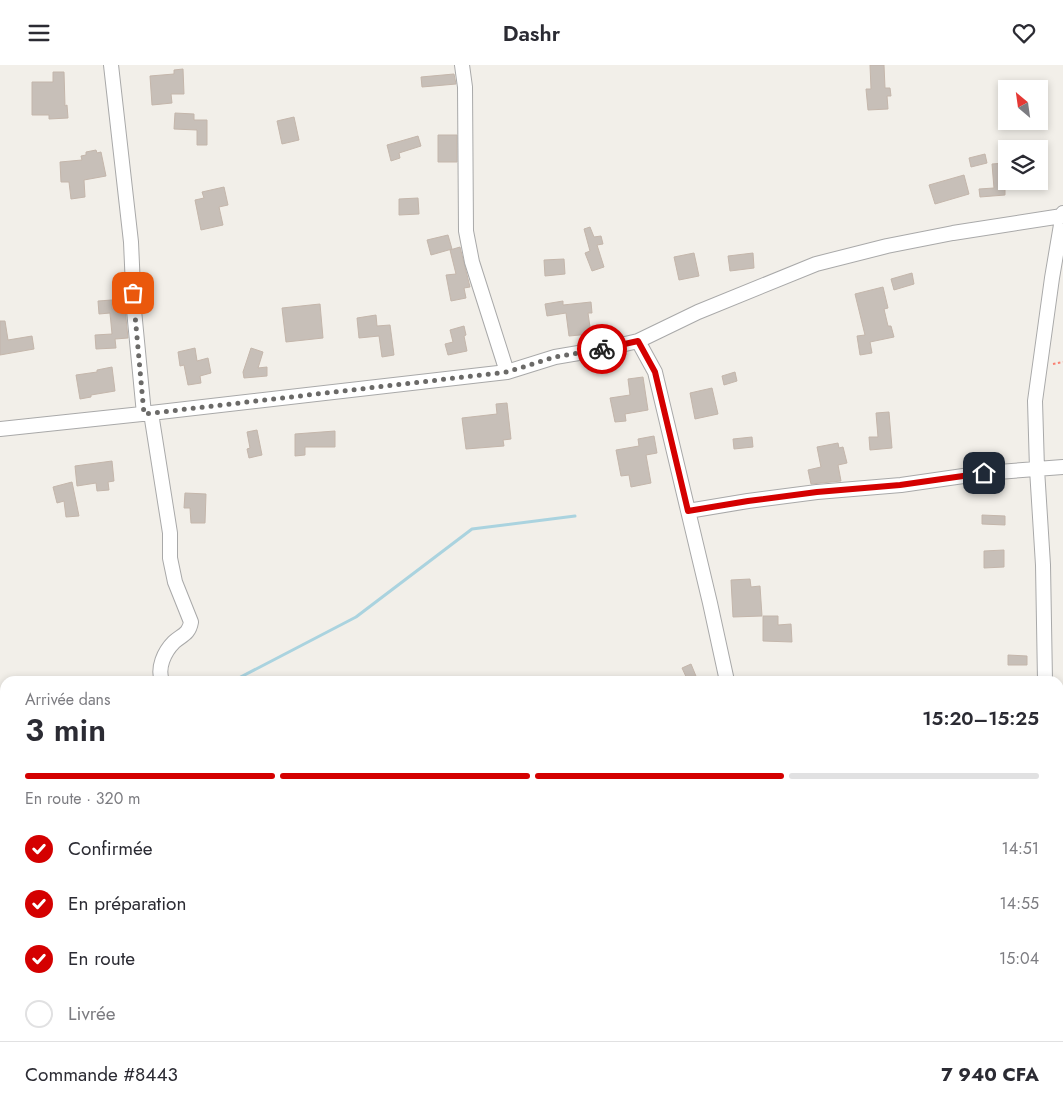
<!DOCTYPE html>
<html lang="fr">
<head>
<meta charset="utf-8">
<style>
  body { margin:0; font-family:Jost,sans-serif; background:#f2f2f3; color:#2b2b33; height:100vh; display:flex; flex-direction:column; font-size:19px; white-space:nowrap }
  * { box-sizing:border-box; margin:0 }
  p { font-size:16px; color:#7c7c81 }
  .icon { flex:none; width:28px; height:28px; fill:none; stroke:currentColor; stroke-width:2; stroke-linecap:round; stroke-linejoin:round }
  .map { position:relative; flex:1; overflow:hidden }
  .sheet { position:absolute; left:0px; top:611px; width:1064px; height:441px; display:flex; flex-direction:column; background:#fff; border-radius:15px 15px 0 0; box-shadow:0 2px 8px #0003 }
  .sheet>* { flex:none }
  .needle { width:32px; rotate:331deg }
  .fabs { position:absolute; left:998px; top:15px; display:grid; gap:10px }
  .fabs a { display:grid; place-items:center; width:50px; height:50px; border-radius:0px; background:#fff; box-shadow:0 2px 8px #0003; font-size:25px }
  .pin { position:absolute; display:grid; place-items:center; width:42px; height:42px; color:#fff; margin:-21px; border-radius:10px; box-shadow:0 2px 8px #0006 }
  .courier { position:absolute; display:grid; place-items:center; width:50px; height:50px; margin:-25px; border:4px solid #d40000; border-radius:50%; background:#fff; color:#222; box-shadow:0 1px 6px #0007 }
  .summary em { font-style:normal; font-weight:600 }
  .summary div { display:flex; flex-direction:column-reverse }
  .summary { display:flex; align-items:center; justify-content:space-between; height:85px; padding:0 25px }
  h1 { font-size:32px; font-weight:600; line-height:38px }
  .bar { display:grid; grid-template-columns:repeat(4,1fr); gap:8px 5px; align-content:center; height:60px; padding:0 25px }
  .bar i { height:6px; border-radius:4px; background:#e1e1e2 }
  .bar .active { background:#d40000 }
  .bar p { grid-column:span 4 }
  .line { display:flex; align-items:center; gap:12px; padding:0 25px; border-top:1px solid #e1e1e2 }
  .line div { flex:1 }
  ol { padding:0 25px; list-style:none }
  li { display:flex; align-items:center; gap:15px; height:55px }
  li p { margin-inline-start:auto }
  li .icon { padding:5px; border-radius:50%; background:#d40000; color:#fff; stroke-width:4 }
  li:last-child { color:#7c7c81 }
  li i { width:28px; height:28px; border:2px solid #e1e1e2; border-radius:50% }
  header { display:flex; justify-content:space-between; align-items:center; height:65px; padding:0 25px; background:#fff; font-size:22px; font-weight:600 }
  .map>svg:first-child { display:block }
  .forest { fill:#add19e }
  .lines { fill:none; stroke-linecap:round; stroke-linejoin:round }
  .stream { stroke:#aad3df; stroke-width:3 }
  .building { fill:#c7bfb8; stroke:#c4b6ab }
  .minor-casing { stroke:#a9a9a9; stroke-width:16 }
  .highway-casing { stroke:#dc2a67; stroke-width:22 }
  .path { stroke:#fa8072; stroke-width:2; stroke-dasharray:2.5 2.5; stroke-linecap:butt }
  .minor { stroke:#fff; stroke-width:14 }
  .highway { stroke:#e892a2; stroke-width:20 }
  .done { stroke:#6b6a68; stroke-width:5; stroke-dasharray:0 9 }
  .route { stroke:#d40000; stroke-width:6 }
</style>
</head>
<body>
<header><svg class="icon" aria-label="menu" viewBox="0 0 24 24"><path d="M4 6h16M4 12h16M4 18h16"/></svg>Dashr<svg class="icon" aria-label="heart" viewBox="0 0 24 24"><path d="M12 20l-8-8c-3-5 5-10 8-4 3-6 11-1 8 4z"/></svg></header>
<div class="map">
<svg width="1063" height="1052" viewBox="0 0 1063 1052">
  <rect width="100%" height="100%" fill="#f2efe9"/>
  <!-- forest -->
  <path class="forest" d="M 1063,1004 L 1063,1052 L 504,1052 L 512,1048 L 1059,1048 L 1059,1005 Z"/>
  <g class="lines">
    <!-- stream -->
    <path class="stream" d="M 233,616 L 356,552 L 472,464 L 575,451
      M 0,704 L 5,700
      M 1059,1026 L 1063,1016
      M 675,1048 L 680,1052
      M 1057,1048 L 1057,1052
      M 488,1052 L 498,1048"/>
  </g>
  <!-- building -->
  <path class="building" d="M 870,0 L 884,0 L 885,23 L 890,23 L 891,31 L 887,31 L 888,44 L 868,45 L 866,24 L 871,24 Z
    M 183,4 L 184,29 L 171,29 L 172,38 L 152,40 L 150,11 L 174,9 L 174,5 Z
    M 53,7 L 64,7 L 65,41 L 67,40 L 68,53 L 49,54 L 49,50 L 32,50 L 32,17 L 53,17 Z
    M 454,9 L 456,19 L 422,22 L 421,12 Z
    M 175,48 L 194,49 L 194,55 L 207,55 L 207,80 L 197,80 L 197,65 L 174,64 Z
    M 294,52 L 299,75 L 282,79 L 277,56 Z
    M 438,70 L 457,70 L 457,97 L 438,97 Z
    M 418,71 L 421,81 L 399,88 L 400,93 L 391,96 L 387,80 Z
    M 96,85 L 97,88 L 101,87 L 106,111 L 84,115 L 85,132 L 71,134 L 69,117 L 61,117 L 60,97 L 82,95 L 81,91 L 86,90 L 86,87 Z
    M 985,89 L 987,98 L 971,102 L 969,93 Z
    M 1005,98 L 1005,130 L 980,132 L 979,124 L 994,123 L 992,99 Z
    M 964,110 L 969,129 L 935,139 L 929,120 Z
    M 224,122 L 228,140 L 219,142 L 223,160 L 201,165 L 195,135 L 204,133 L 202,127 Z
    M 418,133 L 419,149 L 399,150 L 399,134 Z
    M 590,162 L 594,172 L 601,171 L 603,179 L 597,180 L 604,202 L 592,206 L 585,188 L 590,186 L 584,164 Z
    M 448,170 L 452,184 L 431,190 L 427,175 Z
    M 460,182 L 470,222 L 464,223 L 466,233 L 451,236 L 446,210 L 456,209 L 450,185 Z
    M 694,188 L 699,211 L 679,215 L 674,192 Z
    M 753,188 L 754,203 L 730,206 L 728,191 Z
    M 564,194 L 565,209 L 545,211 L 544,195 Z
    M 912,208 L 914,219 L 894,225 L 891,214 Z
    M 883,222 L 888,243 L 884,244 L 888,261 L 891,261 L 894,272 L 870,277 L 872,288 L 860,290 L 857,271 L 865,270 L 855,229 Z
    M 112,235 L 112,244 L 125,243 L 128,273 L 115,274 L 116,283 L 96,284 L 95,270 L 112,269 L 110,248 L 99,249 L 98,236 Z
    M 563,236 L 563,240 L 591,237 L 592,248 L 588,248 L 591,269 L 569,271 L 566,248 L 547,251 L 545,239 Z
    M 320,239 L 323,273 L 286,277 L 282,243 Z
    M 376,250 L 377,261 L 390,260 L 394,290 L 382,292 L 379,271 L 359,273 L 357,253 Z
    M 0,256 L 5,256 L 8,275 L 32,271 L 34,284 L 0,290 Z
    M 464,261 L 466,270 L 464,271 L 467,286 L 448,290 L 445,279 L 453,277 L 450,265 Z
    M 195,283 L 197,296 L 208,293 L 211,308 L 200,311 L 201,318 L 188,320 L 184,300 L 180,301 L 178,287 Z
    M 251,283 L 263,287 L 258,303 L 267,302 L 267,311 L 244,313 L 243,307 Z
    M 112,302 L 115,326 L 91,330 L 91,332 L 80,334 L 76,310 L 97,307 L 97,305 Z
    M 735,307 L 737,316 L 724,320 L 722,311 Z
    M 643,312 L 648,345 L 625,349 L 626,356 L 615,357 L 610,333 L 630,330 L 628,314 Z
    M 712,323 L 718,349 L 695,354 L 690,328 Z
    M 507,338 L 511,374 L 503,375 L 504,381 L 466,384 L 462,353 L 497,349 L 496,339 Z
    M 889,347 L 892,383 L 870,385 L 869,372 L 878,372 L 876,348 Z
    M 257,365 L 262,390 L 249,393 L 247,384 L 250,383 L 247,367 Z
    M 335,366 L 335,382 L 305,382 L 305,390 L 295,391 L 295,369 Z
    M 654,371 L 657,388 L 646,390 L 651,418 L 631,422 L 629,410 L 621,411 L 616,385 L 639,381 L 638,374 Z
    M 752,372 L 753,382 L 734,384 L 733,374 Z
    M 838,378 L 839,383 L 843,382 L 847,398 L 838,400 L 841,416 L 811,419 L 808,405 L 821,402 L 817,382 Z
    M 112,396 L 114,416 L 108,417 L 109,425 L 97,426 L 96,418 L 77,421 L 75,401 Z
    M 72,417 L 79,451 L 66,452 L 64,436 L 57,438 L 53,422 Z
    M 185,428 L 206,429 L 205,458 L 191,458 L 190,443 L 184,443 Z
    M 982,450 L 1005,451 L 1005,460 L 982,459 Z
    M 1004,485 L 1004,502 L 984,503 L 984,486 Z
    M 750,514 L 751,522 L 760,521 L 762,551 L 733,552 L 731,515 Z
    M 763,551 L 778,551 L 778,560 L 791,559 L 792,577 L 763,576 Z
    M 1008,590 L 1027,591 L 1027,600 L 1008,600 Z
    M 691,599 L 698,616 L 688,616 L 682,603 Z"/>
  <g class="lines">
    <!-- minor casing -->
    <g class="minor-casing">
      <path id="minor" d="M 111,0 L 131,177 L 134,245 L 144,349
        M 462,0 L 465,22 L 466,166 L 472,197 L 507,307
        M 638,276 L 655,307 L 710,538 L 727,616
        M 151,348 L 170,468 L 170,493 L 175,517 L 191,557 C 189,569 182,570 174,577 C 164,587 157,603 162,616
        M 0,364 L 151,348 L 507,307 L 555,292 L 608,283 L 638,276 L 698,247 L 816,199 L 887,181 L 953,168 L 1062,151
        M 688,446 L 748,436 L 817,427 L 901,420 L 984,408 L 1063,402
        M 1045,616 L 1043,500 L 1037,404 L 1035,336 L 1052,213 L 1063,148
        M 0,1001 L 5,1004
        M 49,1048 L 52,1052
        M 231,1048 L 233,1052"/>
    </g>
    <!-- highway casing -->
    <g class="highway-casing">
      <path id="highway" d="M 1059,779 L 1063,778
        M 134,1052 L 139,1048"/>
    </g>
    <!-- path -->
    <path class="path" d="M 1053,299 L 1063,297"/>
    <!-- minor -->
    <use href="#minor" class="minor"/>
    <!-- highway -->
    <use href="#highway" class="highway"/>
  </g>
  <g class="lines">
    <!-- done -->
    <path class="done" d="M 133,228 L 144,349 L 507,307 L 555,292 L 602,284"/>
    <!-- route -->
    <path class="route" d="M 602,284 L 638,276 L 655,307 L 688,446 L 748,436 L 817,427 L 900,420 L 984,408"/>
  </g>
</svg>
<div class="fabs">
<a><svg class="needle" viewBox="-14 -14 28 28"><path d="M0-13l5 13h-10z" fill="#e53935"/><path d="M0 13l5-13h-10z" fill="#7c7c81"/></svg></a>
<a><svg class="icon" aria-label="layers" viewBox="0 0 24 24"><path d="M12 4l9 5-9 5-9-5zM3 14l9 5 9-5"/></svg></a>
</div>
<div class="pin" style="left:133px;top:228px;background:#ea580c"><svg class="icon" aria-label="bag" viewBox="0 0 24 24"><path d="M5 8h14l-1 12H6zM9 8a3 3 0 0 1 6 0"/></svg></div>
<div class="pin" style="left:984px;top:408px;background:#1f2937"><svg class="icon" aria-label="home" viewBox="0 0 24 24"><path d="M3 11l9-7 9 7M6 9v11h12V9"/></svg></div>
<div class="courier" style="left:602px;top:284px"><svg class="icon" aria-label="bike" viewBox="0 0 24 24"><circle cx="6" cy="16" r="4"/><circle cx="18" cy="16" r="4"/><path d="M6 16l4-8h5l3 8M10 8l3 8H6M13 5h3"/></svg></div>
<section class="sheet">
<div class="summary"><div><h1>3 min</h1><p>Arrivée dans</p></div><em>15:20–15:25</em></div>
<div class="bar"><i class="active"></i><i class="active"></i><i class="active"></i><i></i><p>En route · 320 m</p></div>
<ol>
<li><svg class="icon" aria-label="check" viewBox="0 0 24 24"><path d="M5 12l5 5 9-10"/></svg>Confirmée<p>14:51</p></li>
<li><svg class="icon" aria-label="check" viewBox="0 0 24 24"><path d="M5 12l5 5 9-10"/></svg>En préparation<p>14:55</p></li>
<li><svg class="icon" aria-label="check" viewBox="0 0 24 24"><path d="M5 12l5 5 9-10"/></svg>En route<p>15:04</p></li>
<li><i></i>Livrée</li>
</ol>
<div class="line" style="height:65px"><div>Commande #8443</div><b>7 940 CFA</b></div>
</section>
</div>
</body>
</html>
